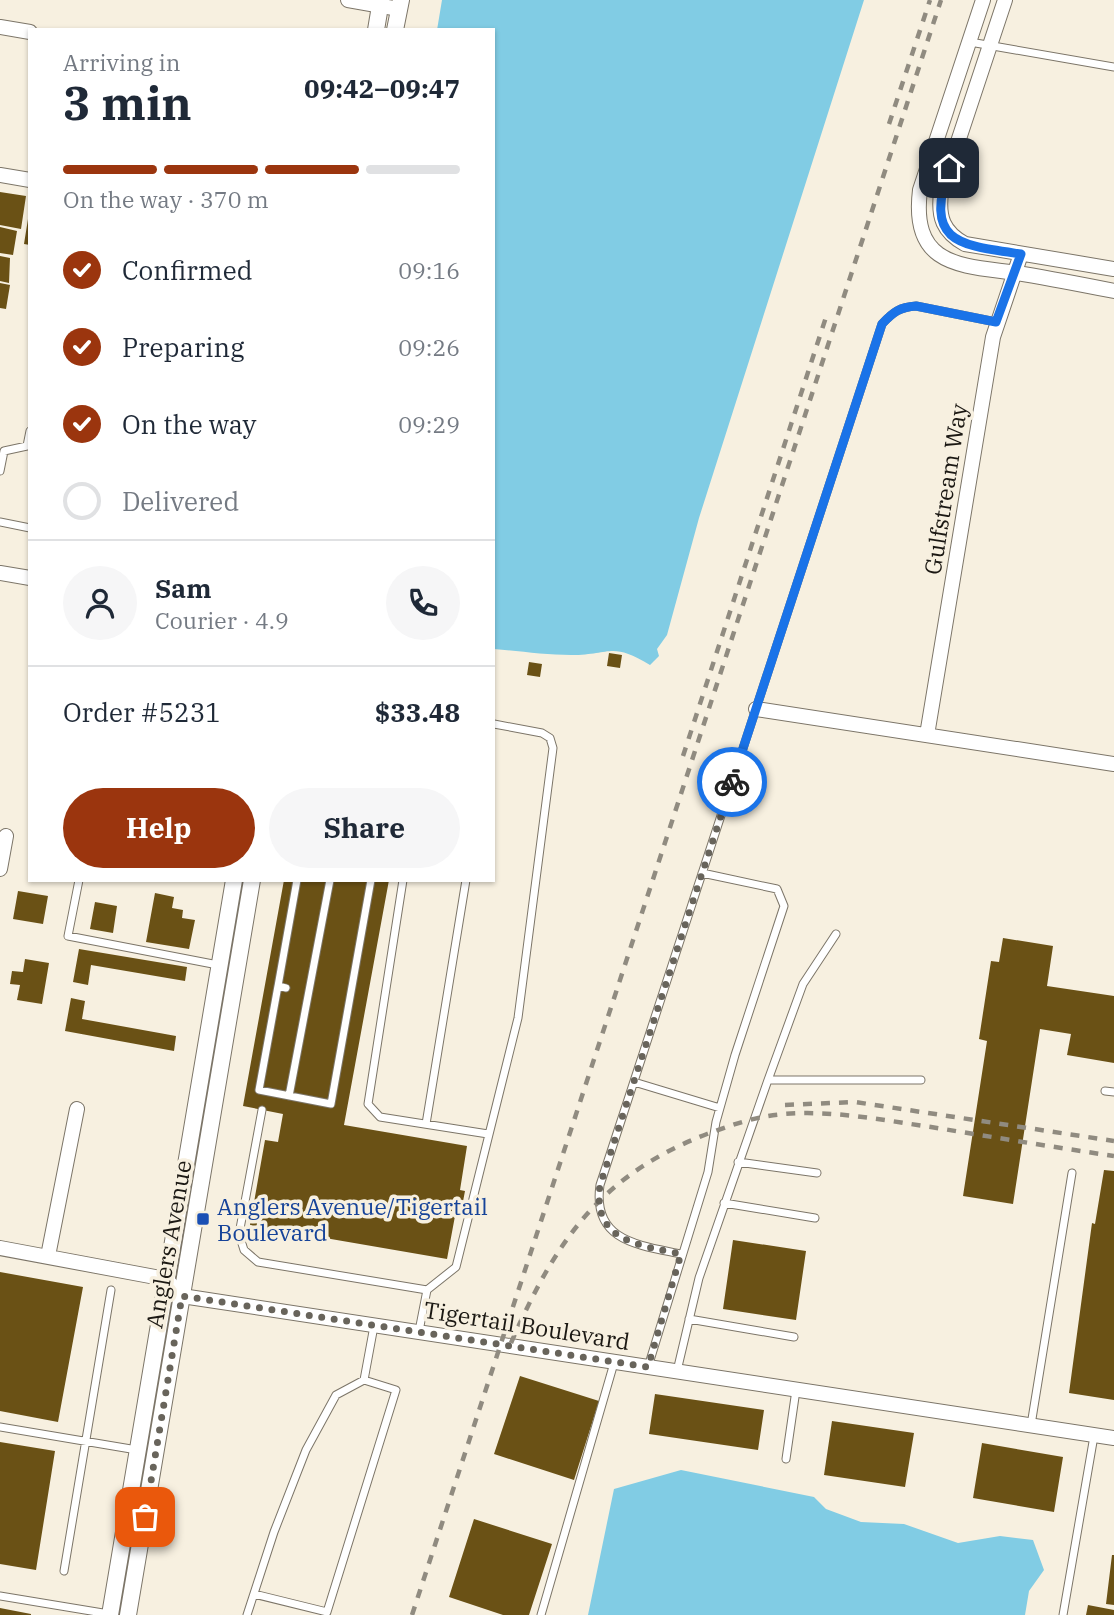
<!DOCTYPE html>
<html lang="en">
<head>
<meta charset="utf-8">
<style>
  body { margin:0; font-family:"IBM Plex Serif",serif; background:#f6f6f7; color:#1f2937; height:100vh; display:flex; flex-direction:column; font-size:26px; white-space:nowrap }
  * { box-sizing:border-box; margin:0 }
  p { font-size:23px; color:#747a83 }
  .icon { flex:none; width:38px; height:38px; fill:none; stroke:currentColor; stroke-width:2; stroke-linecap:round; stroke-linejoin:round }
  .map { position:relative; flex:1; overflow:hidden }
  .side { position:absolute; left:28px; top:28px; width:467px; height:854px; display:flex; flex-direction:column; background:#fff; border-radius:0px; box-shadow:0 2px 5px #0004 }
  .side>* { flex:none }
  .pin { position:absolute; display:grid; place-items:center; width:60px; height:60px; color:#fff; margin:-30px; border-radius:14px; box-shadow:0 4px 10px #0006 }
  .courier { position:absolute; display:grid; place-items:center; width:70px; height:70px; margin:-35px; border:5px solid #1a73e8; border-radius:50%; background:#fff; color:#222; box-shadow:0 2px 9px #0007 }
  .head em { font-style:normal; font-weight:700 }
  .head div { display:flex; flex-direction:column-reverse }
  .head { display:flex; align-items:center; justify-content:space-between; height:119px; padding:0 35px }
  h1 { font-size:46px; font-weight:700; line-height:52px }
  .bar { display:grid; grid-template-columns:repeat(4,1fr); gap:10px 7px; align-content:center; height:84px; padding:0 35px }
  .bar i { height:9px; border-radius:5px; background:#e0e1e3 }
  .bar .on { background:#9b350e }
  .bar p { grid-column:span 4 }
  .line { display:flex; align-items:center; gap:18px; padding:0 35px; border-top:2px solid #e0e1e3 }
  .line div { flex:1 }
  .round { display:grid; place-items:center; flex:none; width:74px; height:74px; border-radius:37px; background:#f6f6f7 }
  ol { padding:0 35px; list-style:none }
  li { display:flex; align-items:center; gap:21px; height:77px }
  li p { margin-inline-start:auto }
  li .icon { padding:7px; border-radius:50%; background:#9b350e; color:#fff; stroke-width:4 }
  li:last-child { color:#747a83 }
  li i { width:38px; height:38px; border:4px solid #e0e1e3; border-radius:50% }
  .button { display:flex; gap:14px; margin-top:auto; padding:14px 35px }
  .button a { flex:1; height:80px; border-radius:42px; background:#9b350e; color:#fff; font-size:28px; font-weight:700; line-height:80px; text-align:center }
  .button a+a { background:#f6f6f7; color:#1f2937 }
  .map>svg:first-child { display:block }
  .water { fill:#81cce4 }
  .building { fill:#6a5115 }
  .lines { fill:none; stroke-linecap:round; stroke-linejoin:round }
  .service-casing { stroke:#7c7568; stroke-width:9 }
  .minor-casing { stroke:#7c7568; stroke-width:16 }
  .tertiary-casing { stroke:#7c7568; stroke-width:18 }
  .service { stroke:#fff; stroke-width:7 }
  .minor { stroke:#fff; stroke-width:14 }
  .tertiary { stroke:#fff; stroke-width:16 }
  .rail { stroke:#908b80; stroke-width:4.5; stroke-dasharray:9 9; stroke-linecap:butt }
  .done { stroke:#68645b; stroke-width:7; stroke-dasharray:0 12.6 }
  .route { stroke:#1a73e8; stroke-width:9 }
  .transit-dot { fill:#1a4fb4; stroke:#f7f0e0; stroke-width:2.5 }
  .labels { text-anchor:middle; dominant-baseline:central; stroke-width:7; stroke-linejoin:round; paint-order:stroke }
  .street-label { font-size:23px; fill:#1b1813; stroke:#f7f0e0 }
  .transit-label { font-size:23px; fill:#164399; stroke:#f7f0e0; text-anchor:start }
</style>
</head>
<body>
<div class="map">
<svg width="1114" height="1615" viewBox="0 0 1114 1615">
  <rect width="100%" height="100%" fill="#f7f0e0"/>
  <!-- water -->
  <path class="water" d="M 442,0 L 864,0 L 699,518 L 667,635 L 657,649 L 659,656 L 650,665 C 611,641 611,655 571,655 C 546,655 519,651 494,649 L 494,30 L 437,30 Z
    M 681,1470 L 814,1497 L 826,1509 L 861,1522 L 904,1524 L 958,1543 L 1000,1536 L 1033,1540 L 1044,1570 L 1029,1591 L 1025,1615 L 588,1615 L 614,1489 Z"/>
  <!-- building -->
  <path class="building" d="M 0,192 L 26,196 L 21,229 L 0,225 Z
    M 28,219 L 30,219 L 30,245 L 24,244 Z
    M 0,227 L 17,231 L 13,255 L 0,253 Z
    M 0,256 L 10,258 L 9,283 L 0,281 Z
    M 0,283 L 10,285 L 6,309 L 0,308 Z
    M 609,653 L 622,655 L 620,668 L 607,666 Z
    M 529,662 L 542,664 L 540,677 L 527,675 Z
    M 284,880 L 389,880 L 344,1125 L 467,1146 L 460,1190 L 465,1191 L 460,1217 L 455,1216 L 447,1259 L 250,1225 L 265,1140 L 278,1142 L 283,1114 L 243,1106 Z
    M 18,891 L 48,896 L 43,924 L 13,919 Z
    M 155,893 L 174,897 L 172,908 L 183,910 L 182,918 L 195,920 L 189,949 L 146,942 Z
    M 95,902 L 117,906 L 113,933 L 90,929 Z
    M 1003,938 L 1053,946 L 1047,986 L 1114,996 L 1114,1063 L 1067,1055 L 1071,1034 L 1040,1029 L 1013,1204 L 963,1196 L 987,1041 L 979,1039 L 991,961 L 999,962 Z
    M 79,949 L 187,967 L 185,981 L 91,965 L 88,985 L 73,982 Z
    M 25,959 L 49,963 L 42,1004 L 17,1000 L 20,985 L 10,984 L 12,971 L 23,972 Z
    M 71,998 L 85,1001 L 82,1019 L 176,1036 L 174,1051 L 65,1031 Z
    M 1104,1170 L 1114,1171 L 1114,1400 L 1069,1393 L 1092,1223 L 1095,1224 Z
    M 733,1240 L 806,1251 L 796,1320 L 723,1309 Z
    M 0,1272 L 83,1287 L 58,1422 L 0,1411 Z
    M 520,1376 L 599,1401 L 574,1480 L 494,1454 Z
    M 655,1394 L 764,1410 L 758,1450 L 649,1434 Z
    M 832,1421 L 914,1433 L 905,1487 L 824,1475 Z
    M 0,1442 L 55,1451 L 36,1570 L 0,1564 Z
    M 982,1443 L 1063,1457 L 1054,1512 L 973,1498 Z
    M 474,1519 L 552,1544 L 529,1615 L 503,1615 L 449,1597 Z
    M 1112,1555 L 1114,1555 L 1114,1605 L 1106,1604 Z
    M 1088,1605 L 1114,1610 L 1114,1615 L 1086,1615 Z
    M 0,1608 L 31,1614 L 31,1615 L 0,1615 Z"/>
  <g class="lines">
    <!-- service casing -->
    <g class="service-casing">
      <path id="service" d="M 970,42 L 1114,67
        M 0,471 L 4,451 L 27,446 L 30,431
        M 0,522 L 30,528
        M 79,880 L 68,936 L 218,965
        M 403,880 L 368,1104 L 380,1117 L 488,1134
        M 278,986 L 259,1090 L 331,1104 L 371,880
        M 286,988 L 278,986 L 297,880
        M 768,1080 L 803,984 L 836,934
        M 634,1082 L 720,1108
        M 1105,1091 L 1114,1092
        M 289,1096 L 330,880
        M 262,1110 L 239,1234 L 244,1250 L 258,1262 L 427,1290
        M 426,1124 L 466,880
        M 738,1162 L 817,1173
        M 724,1203 L 815,1218
        M 681,1254 C 638,1245 592,1241 600,1185 L 882,324 C 893,312 900,307 916,306 L 996,322
        M 689,1319 L 794,1337
        M 419,1331 L 427,1290 L 456,1267 L 518,1018 L 553,748 L 550,738 L 542,733 L 494,724
        M 648,1367 L 708,1172 L 716,1122 L 735,1055 L 784,906 L 777,889 L 702,873
        M 677,1371 L 699,1278 L 768,1080 L 921,1080
        M 1031,1425 L 1072,1173
        M 0,1427 L 137,1450
        M 786,1459 L 796,1390
        M 64,1571 L 111,1290
        M 254,1594 L 327,1612 L 396,1390 L 364,1380
        M 0,1596 L 109,1614
        M 247,1615 L 274,1532 L 306,1450 L 336,1395 L 364,1380 L 374,1326
        M 541,1615 L 614,1363
        M 1063,1615 L 1094,1436"/>
    </g>
    <!-- minor casing -->
    <g class="minor-casing">
      <path id="minor" d="M 348,0 L 399,9
        M 983,0 L 920,190 C 910,270 965,265 1023,274 C 1053,279 1084,285 1114,291
        M 1005,0 L 941,193 C 938,217 943,232 965,244 L 1114,269
        M 0,27 L 30,32
        M 0,175 L 30,180
        M 0,573 L 30,578
        M 756,709 L 1114,764
        M 927,735 L 993,337 L 1021,254
        M 0,869 L 6,836
        M 0,1248 L 166,1279 L 182,1296 L 1114,1438
        M 48,1256 L 77,1109"/>
    </g>
    <!-- tertiary casing -->
    <g class="tertiary-casing">
      <path id="tertiary" d="M 376,30 L 381,0
        M 395,30 L 401,0
        M 110,1615 L 234,880
        M 128,1615 L 252,880"/>
    </g>
    <!-- service -->
    <use href="#service" class="service"/>
    <!-- minor -->
    <use href="#minor" class="minor"/>
    <!-- tertiary -->
    <use href="#tertiary" class="tertiary"/>
    <!-- rail -->
    <path class="rail" d="M 889,124 L 930,0
      M 683,756 L 827,314
      M 785,1105 L 855,1102 L 1114,1141
      M 511,1343 C 555,1242 600,1175 707,1134 C 731,1125 757,1116 784,1114 C 833,1110 882,1120 931,1127 C 992,1137 1053,1147 1114,1156
      M 412,1615 L 941,0"/>
  </g>
  <g class="lines">
    <!-- done -->
    <path class="done" d="M 145,1517 L 182,1296 L 648,1367 L 681,1254 C 638,1245 592,1241 600,1185 L 732,782"/>
    <!-- route -->
    <path class="route" d="M 732,782 L 882,324 C 893,312 900,307 916,306 L 996,322 L 1021,254 C 958,245 924,243 949,168"/>
  </g>
  <!-- markers -->
  <rect class="transit-dot" x="196" y="1212" width="14" height="14" rx="3.5"/>
  <g class="labels">
    <!-- street labels -->
    <g class="street-label">
      <text transform="translate(945 489) rotate(-81)">Gulfstream Way</text>
      <text transform="translate(168 1244) rotate(-80)">Anglers Avenue</text>
      <text transform="translate(527 1325) rotate(9)">Tigertail Boulevard</text>
    </g>
    <!-- transit labels -->
    <g class="transit-label">
      <text x="217" y="1206">Anglers Avenue/Tigertail<tspan x="217" dy="26">Boulevard</tspan></text>
    </g>
  </g>
</svg>
<div class="pin" style="left:145px;top:1517px;background:#ea580c"><svg class="icon" aria-label="bag" viewBox="0 0 24 24"><path d="M5 8h14l-1 12H6zM9 8a3 3 0 0 1 6 0"/></svg></div>
<div class="pin" style="left:949px;top:168px;background:#1f2937"><svg class="icon" aria-label="home" viewBox="0 0 24 24"><path d="M3 11l9-7 9 7M6 9v11h12V9"/></svg></div>
<div class="courier" style="left:732px;top:782px"><svg class="icon" aria-label="bike" viewBox="0 0 24 24"><circle cx="6" cy="16" r="4"/><circle cx="18" cy="16" r="4"/><path d="M6 16l4-8h5l3 8M10 8l3 8H6M13 5h3"/></svg></div>
<section class="side">
<div class="head"><div><h1>3 min</h1><p>Arriving in</p></div><em>09:42–09:47</em></div>
<div class="bar"><i class="on"></i><i class="on"></i><i class="on"></i><i></i><p>On the way · 370 m</p></div>
<ol>
<li><svg class="icon" aria-label="check" viewBox="0 0 24 24"><path d="M5 12l5 5 9-10"/></svg>Confirmed<p>09:16</p></li>
<li><svg class="icon" aria-label="check" viewBox="0 0 24 24"><path d="M5 12l5 5 9-10"/></svg>Preparing<p>09:26</p></li>
<li><svg class="icon" aria-label="check" viewBox="0 0 24 24"><path d="M5 12l5 5 9-10"/></svg>On the way<p>09:29</p></li>
<li><i></i>Delivered</li>
</ol>
<div class="line" style="height:126px"><a class="round"><svg class="icon" aria-label="person" viewBox="0 0 24 24"><circle cx="12" cy="8" r="4"/><path d="M4 21q1-7 8-7t8 7"/></svg></a><div><b>Sam</b><p>Courier · 4.9</p></div><a class="round"><svg class="icon" aria-label="phone" viewBox="0 0 24 24"><path d="M5 4h4l2 5-3 2q2 4 5 5l2-3 5 2v4C11 20 4 13 5 4z"/></svg></a></div>
<div class="line" style="height:91px"><div>Order #5231</div><b>$33.48</b></div>
<div class="button"><a>Help</a><a>Share</a></div>
</section>
</div>
</body>
</html>
